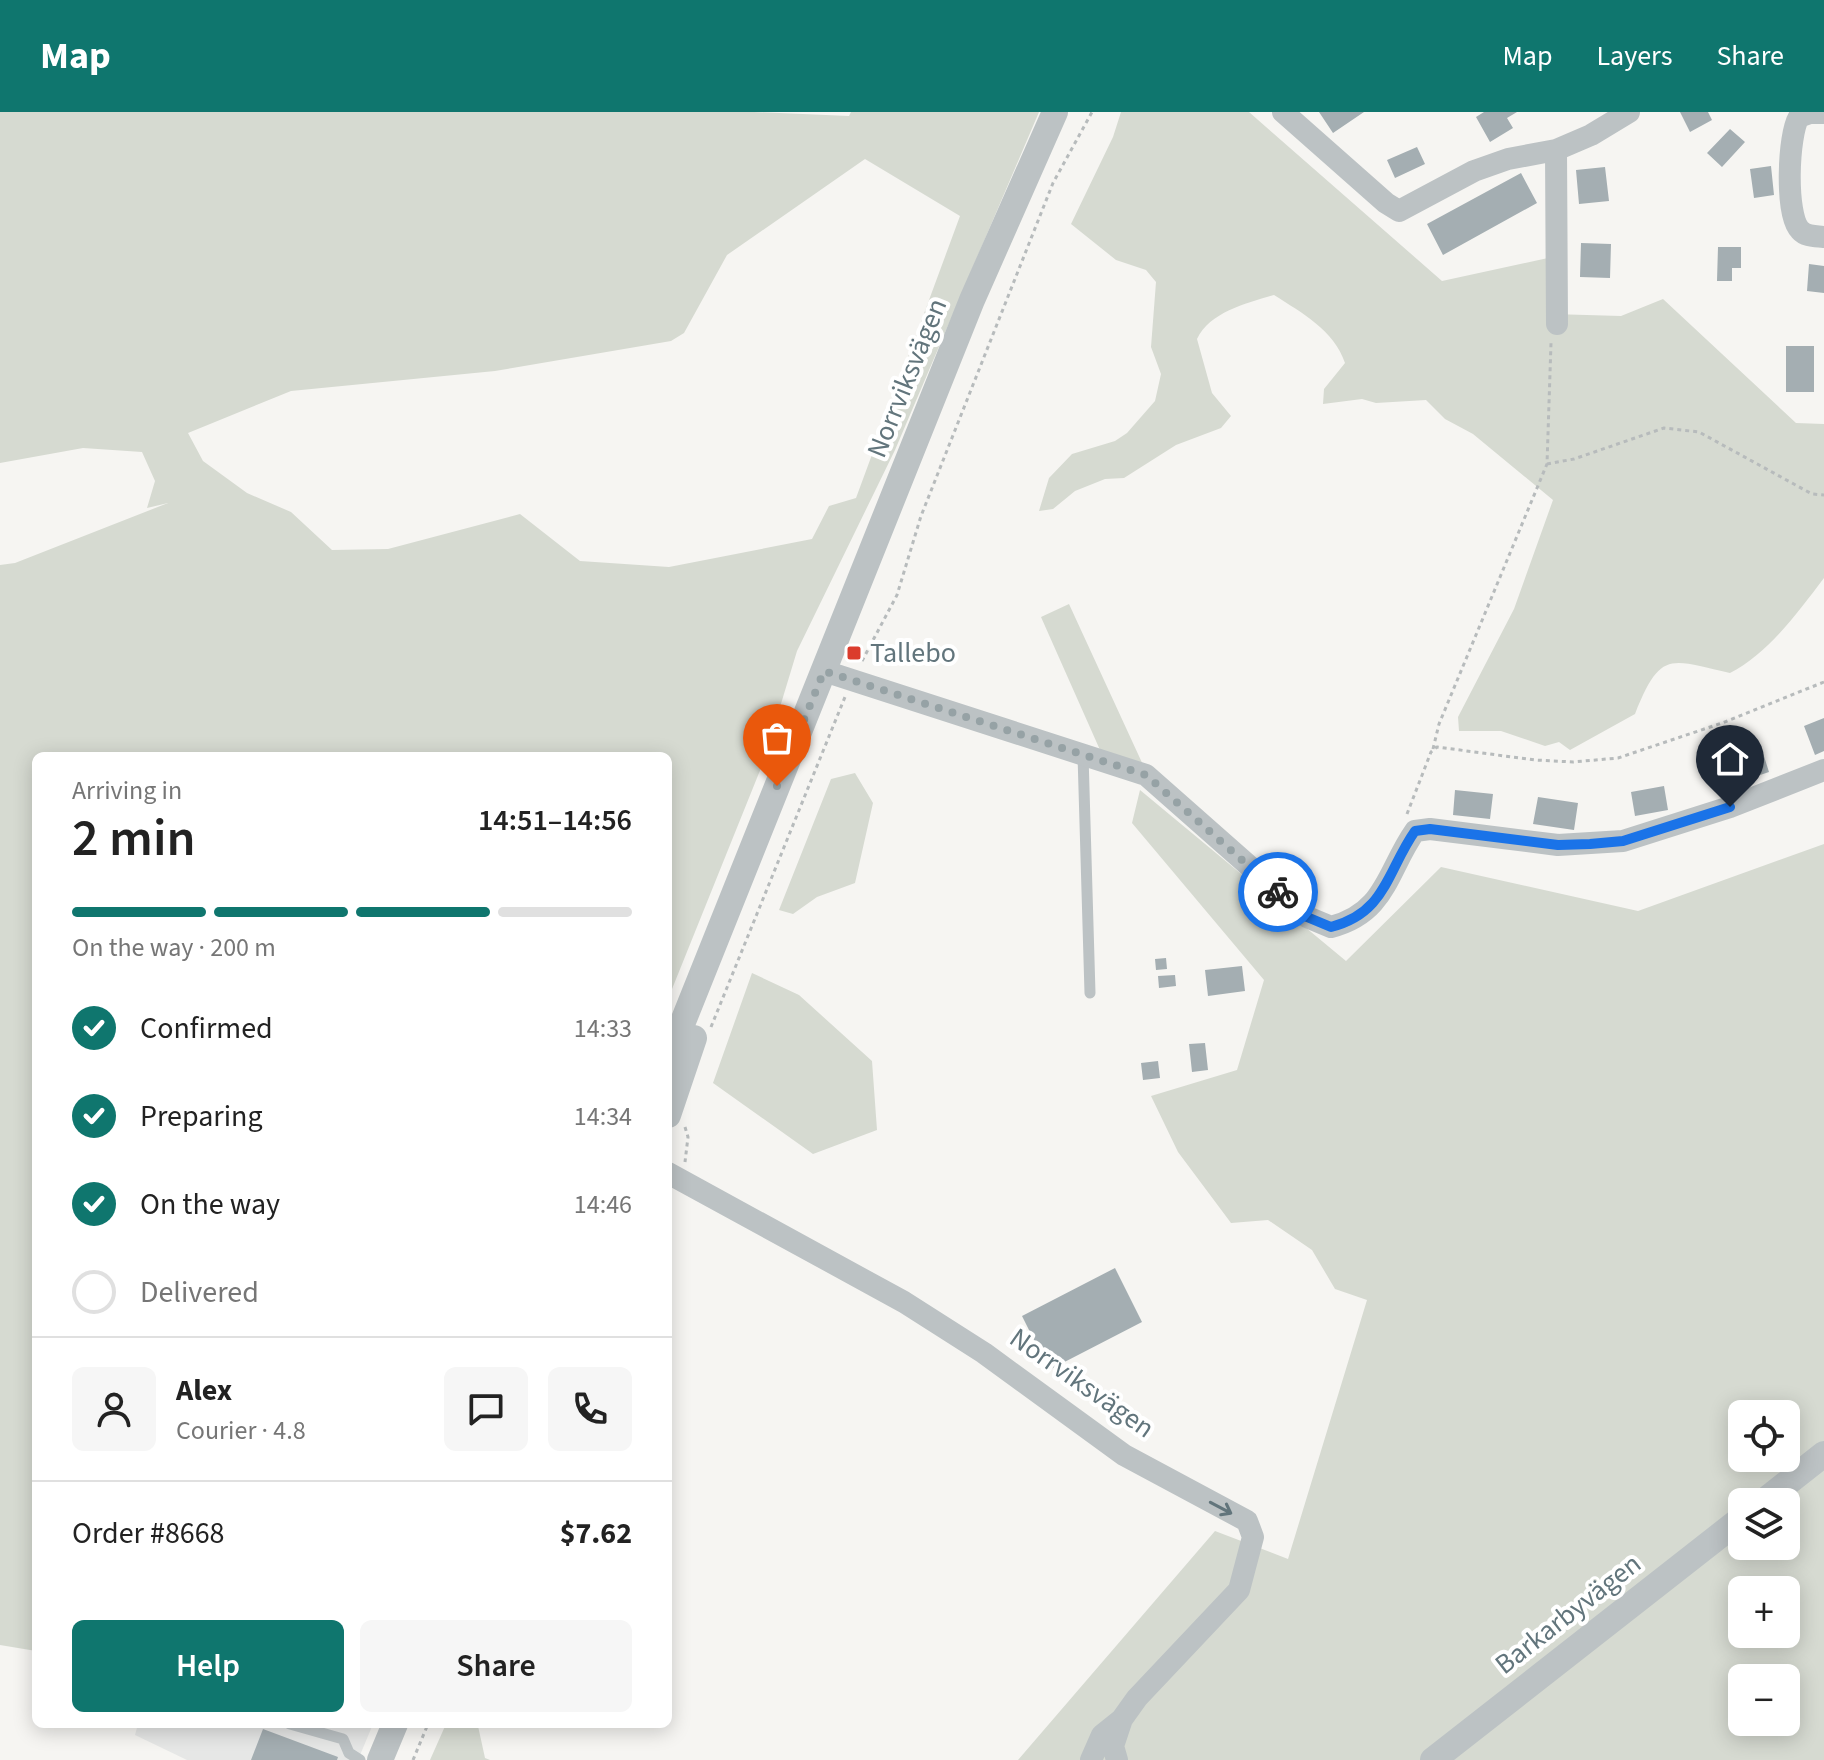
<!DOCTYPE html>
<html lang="en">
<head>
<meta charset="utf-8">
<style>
  body { margin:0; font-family:"Source Sans 3",sans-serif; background:#f6f6f6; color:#222; height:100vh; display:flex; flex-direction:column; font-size:30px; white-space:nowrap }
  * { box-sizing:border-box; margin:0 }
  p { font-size:26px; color:#767676 }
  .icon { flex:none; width:44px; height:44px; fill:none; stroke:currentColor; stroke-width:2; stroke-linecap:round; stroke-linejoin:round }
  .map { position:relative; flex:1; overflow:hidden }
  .drawer { position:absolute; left:32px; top:640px; width:640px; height:976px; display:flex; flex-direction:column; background:#fff; border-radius:12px; box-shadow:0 4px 20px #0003 }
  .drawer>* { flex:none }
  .fabs { position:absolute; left:1728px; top:1288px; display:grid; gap:16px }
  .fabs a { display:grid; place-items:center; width:72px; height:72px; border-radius:12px; background:#fff; box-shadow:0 4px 20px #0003; font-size:40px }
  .pin { position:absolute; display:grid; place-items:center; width:68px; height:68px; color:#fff; margin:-82px -34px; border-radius:50% 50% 50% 0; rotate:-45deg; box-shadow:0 0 8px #0007 }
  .pin .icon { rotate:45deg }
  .courier { position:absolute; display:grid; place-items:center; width:80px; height:80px; margin:-40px; border:6px solid #1a73e8; border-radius:50%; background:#fff; color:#222; box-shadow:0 2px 10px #0007 }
  .head em { font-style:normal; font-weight:600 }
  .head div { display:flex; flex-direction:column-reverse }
  .head { display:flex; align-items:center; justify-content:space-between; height:136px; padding:0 40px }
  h1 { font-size:52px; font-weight:600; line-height:60px }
  .bar { display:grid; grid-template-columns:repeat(4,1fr); gap:12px 8px; align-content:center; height:96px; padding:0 40px }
  .bar i { height:10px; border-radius:6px; background:#e0e0e0 }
  .bar .selected { background:#0f766e }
  .bar p { grid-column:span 4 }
  .line { display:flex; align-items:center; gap:20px; padding:0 40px; border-top:2px solid #e0e0e0 }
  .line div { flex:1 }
  .round { display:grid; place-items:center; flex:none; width:84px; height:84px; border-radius:12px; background:#f6f6f6 }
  ol { padding:0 40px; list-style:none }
  li { display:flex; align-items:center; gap:24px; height:88px }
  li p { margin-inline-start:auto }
  li .icon { padding:8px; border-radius:50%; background:#0f766e; color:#fff; stroke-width:4 }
  li:last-child { color:#767676 }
  li i { width:44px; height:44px; border:4px solid #e0e0e0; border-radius:50% }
  .action { display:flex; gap:16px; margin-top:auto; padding:16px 40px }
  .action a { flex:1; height:92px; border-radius:12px; background:#0f766e; color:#fff; font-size:32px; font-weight:600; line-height:92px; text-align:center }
  .action a+a { background:#f6f6f6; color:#222 }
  header { display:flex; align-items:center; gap:48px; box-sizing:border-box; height:112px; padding:0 40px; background:#0f766e; color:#fff }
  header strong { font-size:38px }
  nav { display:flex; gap:44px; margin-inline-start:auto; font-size:28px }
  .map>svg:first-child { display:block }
  .built { fill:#e6e7e6 }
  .green { fill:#d6dad1; fill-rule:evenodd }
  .building { fill:#a4aeb2 }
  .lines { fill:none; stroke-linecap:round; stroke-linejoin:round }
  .path { stroke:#b7bbbc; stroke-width:3; stroke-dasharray:4 4; stroke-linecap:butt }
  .service { stroke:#bcc2c4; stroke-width:11 }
  .minor { stroke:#bcc2c4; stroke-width:22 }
  .tertiary { stroke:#bcc2c4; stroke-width:26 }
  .oneway { stroke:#62757c }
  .done { stroke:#96a2a5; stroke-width:8; stroke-dasharray:0 14.4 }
  .route { stroke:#1a73e8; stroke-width:10 }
  .poi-dot { fill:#db3c2d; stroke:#fff; stroke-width:3 }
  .labels { text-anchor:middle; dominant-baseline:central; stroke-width:8; stroke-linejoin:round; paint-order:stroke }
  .street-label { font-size:28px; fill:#62757c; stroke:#fff }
  .poi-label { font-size:28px; fill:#62757c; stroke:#fff; text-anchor:start }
</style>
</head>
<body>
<header>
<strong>Map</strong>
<nav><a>Map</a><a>Layers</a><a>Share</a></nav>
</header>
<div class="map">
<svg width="1824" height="1648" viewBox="0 0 1824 1648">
  <rect width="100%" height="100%" fill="#f6f5f2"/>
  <!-- built -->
  <path class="built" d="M 138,1612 L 373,1612 L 358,1648 L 187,1648 L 135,1623 Z"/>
  <!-- green -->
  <path class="green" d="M 0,0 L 754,0 L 849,4 L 851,0 L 1039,0 L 895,338 L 797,539 L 763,651 L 668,887 L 668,644 L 36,644 L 36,1539 L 0,1533 L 0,453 L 15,451 L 168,391 L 147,396 L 155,369 L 142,340 L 83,336 L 0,351 ZM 865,47 L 960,104 L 856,386 L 829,394 L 812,427 L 669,455 L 580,449 L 520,402 L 388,437 L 332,438 L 291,400 L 247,381 L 203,349 L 188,321 L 291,279 L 495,259 L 671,229 L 684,221 L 727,143 Z
    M 1121,0 L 1249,0 L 1442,169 L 1548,146 L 1552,202 L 1621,204 L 1663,187 L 1796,311 L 1824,312 L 1824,466 C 1798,500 1769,541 1730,561 C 1670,548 1661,537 1635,602 L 1570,638 L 1559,630 L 1545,634 L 1501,619 L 1459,619 L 1458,605 L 1514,497 L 1553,388 L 1473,322 L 1445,307 L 1426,288 L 1376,291 L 1362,287 L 1323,292 L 1324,277 L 1345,251 C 1334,218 1302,201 1274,183 C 1247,191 1210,200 1197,227 L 1212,281 L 1231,304 L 1221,316 L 1176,333 L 1124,366 L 1105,367 L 1075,379 L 1053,397 L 1039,399 L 1049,366 L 1072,342 L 1115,329 L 1127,321 L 1155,289 L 1161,262 L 1151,235 L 1156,170 L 1146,158 L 1116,148 L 1071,112 L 1113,25 Z
    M 1069,492 L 1144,655 L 1104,647 L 1041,505 Z
    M 855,661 L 873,691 L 855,771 L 817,785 L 793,802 L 779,798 L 831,667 Z
    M 1140,678 L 1346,849 L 1441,755 L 1638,799 L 1824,732 L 1824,1648 L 1018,1648 L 1215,1419 L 1288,1447 L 1367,1188 L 1335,1177 L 1312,1138 L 1268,1108 L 1231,1111 L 1178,1040 L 1151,984 L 1237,958 L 1264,868 L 1132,711 ZM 1742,1302 L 1786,1302 L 1786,1346 L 1742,1346 ZM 1742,1390 L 1786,1390 L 1786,1434 L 1742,1434 ZM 1742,1478 L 1786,1478 L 1786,1522 L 1742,1522 ZM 1742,1566 L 1786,1566 L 1786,1610 L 1742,1610 Z
    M 752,861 L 799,883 L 872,949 L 877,1018 L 813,1042 L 713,971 Z
    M 446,1612 L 485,1612 L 478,1614 L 485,1646 L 490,1648 L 430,1648 Z"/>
  <!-- building -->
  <path class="building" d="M 1319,0 L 1364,0 L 1333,21 Z
    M 1484,0 L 1517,0 L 1507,6 L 1513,16 L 1490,30 L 1476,5 Z
    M 1680,0 L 1708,0 L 1712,8 L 1690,20 Z
    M 1730,17 L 1745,30 L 1722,55 L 1707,41 Z
    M 1417,35 L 1425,52 L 1395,66 L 1387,48 Z
    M 1771,54 L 1774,83 L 1754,86 L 1750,57 Z
    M 1605,55 L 1609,89 L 1579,92 L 1576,58 Z
    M 1521,61 L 1537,91 L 1443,143 L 1427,112 Z
    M 1581,131 L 1611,132 L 1610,166 L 1580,165 Z
    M 1718,135 L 1741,135 L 1741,156 L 1732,156 L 1732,169 L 1717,169 Z
    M 1809,152 L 1824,154 L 1824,181 L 1807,179 Z
    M 1786,234 L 1814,234 L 1814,280 L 1786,280 Z
    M 1824,606 L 1824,639 L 1815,643 L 1804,614 Z
    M 1762,638 L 1769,660 L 1722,676 L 1715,653 Z
    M 1664,674 L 1668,698 L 1635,704 L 1631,680 Z
    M 1455,678 L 1493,682 L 1490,707 L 1453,703 Z
    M 1538,685 L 1578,691 L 1574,718 L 1533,712 Z
    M 1166,846 L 1167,857 L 1156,858 L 1155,847 Z
    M 1242,854 L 1245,879 L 1208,884 L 1205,858 Z
    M 1175,863 L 1176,874 L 1159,876 L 1158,864 Z
    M 1205,931 L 1208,958 L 1192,960 L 1189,932 Z
    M 1158,949 L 1160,966 L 1143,968 L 1141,951 Z
    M 1115,1156 L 1142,1210 L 1049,1258 L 1022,1204 Z
    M 263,1617 L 338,1645 L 337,1648 L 251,1648 Z"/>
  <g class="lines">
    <!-- path -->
    <path class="path" d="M 1547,352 L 1574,347 L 1664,316 L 1699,320 L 1812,382 L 1824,383
      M 862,549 L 897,483 L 921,404 L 1053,71 L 1092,0
      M 1433,637 L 1439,612 L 1547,352 L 1551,231
      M 1407,702 L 1431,640 L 1437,635 L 1535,648 L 1573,650 L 1618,646 L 1722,611 L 1824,570
      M 711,915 L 845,585
      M 685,1015 L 688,1025 L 685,1050
      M 413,1648 L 428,1612"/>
    <!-- service -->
    <path class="service" d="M 1083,643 L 1090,881
      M 290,1612 L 343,1627 L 349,1641 L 360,1648"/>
    <!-- minor -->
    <path class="minor" d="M 1283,0 L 1386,91 L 1399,99 L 1474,59 L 1508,47 L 1556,38 L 1591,23 L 1629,0
      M 1824,1 L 1810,1 L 1799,5 C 1788,22 1785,103 1800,118 C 1806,125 1816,124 1824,125
      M 1556,38 L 1557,212
      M 824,559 L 1146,663 L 1307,805 L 1331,815 C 1386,801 1387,759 1415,719 L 1430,717 L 1558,733 L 1623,729 L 1730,695 L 1824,658
      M 668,1061 L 904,1190 L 984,1241 L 1124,1343 L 1247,1409 L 1253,1425 L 1239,1478 L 1137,1586 L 1122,1607 L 1102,1623 L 1091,1648
      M 1117,1648 L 1113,1634 L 1122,1607"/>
    <!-- tertiary -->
    <path class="tertiary" d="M 668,947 L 972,188 L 1055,0
      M 668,1003 L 694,926
      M 1763,1390 L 1824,1342
      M 380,1648 L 395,1612
      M 1433,1648 L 1742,1406"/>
  </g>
  <!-- one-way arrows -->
  <defs><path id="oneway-shaft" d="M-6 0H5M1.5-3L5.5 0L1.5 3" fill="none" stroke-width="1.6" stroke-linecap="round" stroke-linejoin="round" transform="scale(2)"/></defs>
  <use class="oneway" href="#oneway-shaft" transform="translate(1221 1396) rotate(28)"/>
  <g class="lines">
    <!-- done -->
    <path class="done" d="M 777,674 L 824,559 L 1146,663 L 1278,780"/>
    <!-- route -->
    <path class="route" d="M 1278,780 L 1307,805 L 1331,815 C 1386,801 1387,759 1415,719 L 1430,717 L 1558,733 L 1590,732 L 1623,729 L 1730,695"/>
  </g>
  <!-- markers -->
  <rect class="poi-dot" x="846" y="533" width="16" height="16" rx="4"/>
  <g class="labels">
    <!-- street labels -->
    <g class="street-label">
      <text transform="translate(907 266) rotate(-68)">Norrviksvägen</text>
      <text transform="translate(1082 1271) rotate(35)">Norrviksvägen</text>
      <text transform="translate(1568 1502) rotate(-38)">Barkarbyvägen</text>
    </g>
    <!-- poi labels -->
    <g class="poi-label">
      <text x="870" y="541">Tallebo</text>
    </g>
  </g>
</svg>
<div class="fabs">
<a><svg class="icon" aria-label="locate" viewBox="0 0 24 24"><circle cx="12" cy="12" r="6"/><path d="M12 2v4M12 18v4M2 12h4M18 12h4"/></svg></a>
<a><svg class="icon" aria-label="layers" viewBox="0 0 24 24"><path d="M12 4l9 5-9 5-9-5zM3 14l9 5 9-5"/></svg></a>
<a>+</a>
<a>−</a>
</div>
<div class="pin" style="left:777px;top:674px;background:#ea580c"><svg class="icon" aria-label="bag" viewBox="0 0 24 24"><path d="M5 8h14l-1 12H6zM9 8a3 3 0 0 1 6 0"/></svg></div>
<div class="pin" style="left:1730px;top:695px;background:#1f2937"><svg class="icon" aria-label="home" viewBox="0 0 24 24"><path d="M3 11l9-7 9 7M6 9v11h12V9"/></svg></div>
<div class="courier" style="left:1278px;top:780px"><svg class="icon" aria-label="bike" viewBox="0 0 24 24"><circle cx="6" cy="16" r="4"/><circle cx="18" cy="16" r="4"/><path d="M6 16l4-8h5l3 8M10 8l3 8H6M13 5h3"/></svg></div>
<section class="drawer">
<div class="head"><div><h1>2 min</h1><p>Arriving in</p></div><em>14:51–14:56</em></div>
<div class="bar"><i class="selected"></i><i class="selected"></i><i class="selected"></i><i></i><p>On the way · 200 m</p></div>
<ol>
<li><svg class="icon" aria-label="check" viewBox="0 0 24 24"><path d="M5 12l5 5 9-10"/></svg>Confirmed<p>14:33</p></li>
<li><svg class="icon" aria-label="check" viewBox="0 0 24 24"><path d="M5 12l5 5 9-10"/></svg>Preparing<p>14:34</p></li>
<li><svg class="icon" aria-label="check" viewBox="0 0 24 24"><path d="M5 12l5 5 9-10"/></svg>On the way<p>14:46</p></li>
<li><i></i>Delivered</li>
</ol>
<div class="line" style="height:144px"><a class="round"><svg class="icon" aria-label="person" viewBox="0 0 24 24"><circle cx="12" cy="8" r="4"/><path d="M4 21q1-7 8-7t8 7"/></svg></a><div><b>Alex</b><p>Courier · 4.8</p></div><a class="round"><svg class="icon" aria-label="chat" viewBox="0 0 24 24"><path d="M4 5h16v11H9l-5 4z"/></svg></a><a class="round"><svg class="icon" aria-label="phone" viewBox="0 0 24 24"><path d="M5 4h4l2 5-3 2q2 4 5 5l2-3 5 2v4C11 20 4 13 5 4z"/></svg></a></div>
<div class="line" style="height:104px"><div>Order #8668</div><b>$7.62</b></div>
<div class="action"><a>Help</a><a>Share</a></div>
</section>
</div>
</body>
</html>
